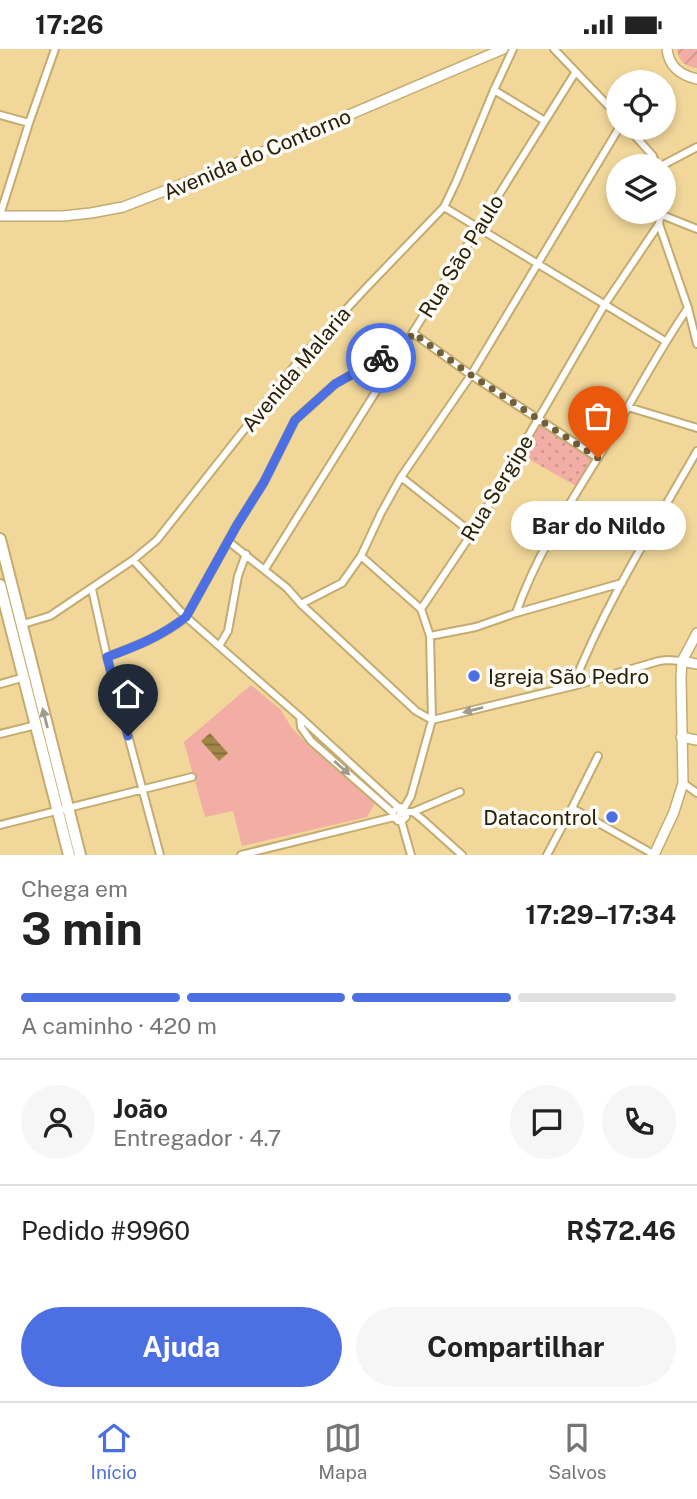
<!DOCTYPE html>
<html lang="pt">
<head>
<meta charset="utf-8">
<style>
  body { margin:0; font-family:"Public Sans",sans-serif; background:#f6f6f6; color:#222; height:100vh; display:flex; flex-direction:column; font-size:26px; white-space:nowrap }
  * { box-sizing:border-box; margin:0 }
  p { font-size:23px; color:#767676 }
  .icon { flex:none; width:38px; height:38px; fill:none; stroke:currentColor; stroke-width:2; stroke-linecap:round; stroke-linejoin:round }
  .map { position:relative; height:806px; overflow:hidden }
  .sheet { display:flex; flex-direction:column; background:#fff; flex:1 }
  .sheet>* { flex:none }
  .buttons { position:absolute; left:606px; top:21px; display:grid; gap:14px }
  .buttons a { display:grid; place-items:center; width:70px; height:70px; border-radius:50%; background:#fff; box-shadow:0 4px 10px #0003; font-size:35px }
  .pin { position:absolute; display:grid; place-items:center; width:60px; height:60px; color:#fff; margin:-72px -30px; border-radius:50% 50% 50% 0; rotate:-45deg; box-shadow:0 0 7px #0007 }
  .pin .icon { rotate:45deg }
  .courier { position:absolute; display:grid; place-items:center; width:70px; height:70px; margin:-35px; border:5px solid #4c70e4; border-radius:50%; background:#fff; color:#222; box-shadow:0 2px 9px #0007 }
  .bubble { position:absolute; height:49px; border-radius:24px; background:#fff; box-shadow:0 4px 10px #0003; font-size:23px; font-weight:700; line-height:49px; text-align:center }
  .overview em { font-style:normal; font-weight:700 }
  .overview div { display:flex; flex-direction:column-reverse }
  .overview { display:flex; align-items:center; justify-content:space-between; height:119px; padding:0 21px }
  h1 { font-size:46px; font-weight:700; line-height:52px }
  .bar { display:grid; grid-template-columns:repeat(4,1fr); gap:10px 7px; align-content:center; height:84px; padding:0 21px }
  .bar i { height:9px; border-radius:5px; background:#e0e0e0 }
  .bar .selected { background:#4c70e4 }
  .bar p { grid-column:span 4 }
  .line { display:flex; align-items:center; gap:18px; padding:0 21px; border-top:2px solid #e0e0e0 }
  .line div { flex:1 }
  .round { display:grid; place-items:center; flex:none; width:74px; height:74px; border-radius:37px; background:#f6f6f6 }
  .button { display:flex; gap:14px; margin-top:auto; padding:14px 21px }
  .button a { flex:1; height:80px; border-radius:42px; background:#4c70e4; color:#fff; font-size:28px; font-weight:700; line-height:80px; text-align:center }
  .button a+a { background:#f6f6f6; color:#222 }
  .status { display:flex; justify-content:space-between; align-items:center; height:49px; padding:0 35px; background:#fff; direction:ltr }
  .status svg { height:19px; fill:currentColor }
  .dock { display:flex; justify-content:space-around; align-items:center; height:98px; border-top:2px solid #e0e0e0; background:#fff; font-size:19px; color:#767676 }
  .dock a { display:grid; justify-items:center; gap:4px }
  .dock .selected { color:#4c70e4 }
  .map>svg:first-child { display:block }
  .park { fill:url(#park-dots) }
  .garden { fill:url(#garden-furrows) }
  .pitch { fill:#f2ada4 }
  .water { fill:url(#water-rules) }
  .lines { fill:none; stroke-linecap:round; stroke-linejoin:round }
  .street-casing { stroke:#c4ab6f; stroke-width:10 }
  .secondary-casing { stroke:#c4ab6f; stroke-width:12 }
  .primary-casing { stroke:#c4ab6f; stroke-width:14 }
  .street { stroke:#fff; stroke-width:6 }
  .secondary { stroke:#fff; stroke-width:9 }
  .primary { stroke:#fff; stroke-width:10 }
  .oneway { fill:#9f9b8f }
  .done { stroke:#70603a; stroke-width:7; stroke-dasharray:0 12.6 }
  .route { stroke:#4c70e4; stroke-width:9 }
  .poi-dot { fill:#4c70e4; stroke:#fdfbf5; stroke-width:2.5 }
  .labels { text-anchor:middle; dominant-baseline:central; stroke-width:7; stroke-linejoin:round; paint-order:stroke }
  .street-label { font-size:21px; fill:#2a2007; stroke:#fdfbf5 }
  .poi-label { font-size:21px; fill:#2a2007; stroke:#fdfbf5; text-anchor:start }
</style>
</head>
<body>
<div class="status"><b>17:26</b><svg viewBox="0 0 49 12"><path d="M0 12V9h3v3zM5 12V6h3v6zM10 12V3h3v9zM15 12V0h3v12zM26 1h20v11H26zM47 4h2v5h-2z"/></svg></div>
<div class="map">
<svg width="697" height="806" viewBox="0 0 697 806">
  <defs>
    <pattern id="park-dots" width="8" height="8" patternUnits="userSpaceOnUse" patternTransform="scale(1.75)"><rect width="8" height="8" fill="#f2ada4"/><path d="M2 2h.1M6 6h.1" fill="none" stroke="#d0958c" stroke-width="1.8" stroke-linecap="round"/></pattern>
    <pattern id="garden-furrows" width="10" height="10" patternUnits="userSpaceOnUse" patternTransform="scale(1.75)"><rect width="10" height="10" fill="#f2ada4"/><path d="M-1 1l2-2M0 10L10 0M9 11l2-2" fill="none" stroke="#d0958c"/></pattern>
    <pattern id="water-rules" width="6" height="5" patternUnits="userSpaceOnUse" patternTransform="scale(1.75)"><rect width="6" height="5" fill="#a08646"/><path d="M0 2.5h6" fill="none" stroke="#836d38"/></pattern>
  </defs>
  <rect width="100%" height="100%" fill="#f1d79a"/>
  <!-- park -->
  <path class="park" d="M 538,372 L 596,409 L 578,438 L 520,405 Z"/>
  <!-- garden -->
  <path class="garden" d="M 677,0 L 697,0 L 697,19 C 686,18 678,12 677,0 Z"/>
  <!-- pitch -->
  <path class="pitch" d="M 251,636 L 281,661 L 291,678 L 308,696 L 375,754 L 367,768 L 242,797 L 233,762 L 205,768 L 184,693 Z"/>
  <!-- water -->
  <path class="water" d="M 210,684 L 228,704 L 219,712 L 201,692 Z"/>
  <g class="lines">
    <!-- street casing -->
    <g class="street-casing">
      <path id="street" d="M 554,0 L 618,67
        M 494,41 L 545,72
        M 0,66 L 29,74
        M 628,79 L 653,107 L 656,117
        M 661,117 L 697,98
        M 444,158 L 665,292
        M 661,163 L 659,175 L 688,259 L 697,295
        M 0,166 L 29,74 L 55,0
        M 662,166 L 697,180
        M 413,284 L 471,326 L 598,409
        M 628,358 L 697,379
        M 401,428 L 472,484
        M 228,492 L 287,539 L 301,555 L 416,662 L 432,671 L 573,637 L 659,612 L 667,611 L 682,612
        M 361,507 L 421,560 L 430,587 L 432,671 L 411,747 L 404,759
        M 133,511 L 186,568 L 300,668 L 398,758 L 404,759 L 400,765 L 406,763 L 406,768 L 403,771 L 398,772 L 393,766 L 393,763 L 398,758
        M 265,520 L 575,24
        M 92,540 L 107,608 L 160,806
        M 301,555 L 342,534 L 361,507 L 381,464 L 401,428 L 471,326 L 619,79
        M 421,560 L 472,484 L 605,255 L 659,175
        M 516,564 C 538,501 576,445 610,389 C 636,345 659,301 688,259
        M 20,576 L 50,567 L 133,511 L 157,491 L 300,310 L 366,239 L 444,158 L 456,133 L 494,41 L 513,0
        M 430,587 L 476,578 L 516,564 L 622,534
        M 219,597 L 228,582 L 238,527 L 246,505
        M 107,608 C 136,597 161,588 186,568 L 237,476 L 264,433 L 295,371 L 335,335 L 403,297
        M 0,635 L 25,628
        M 573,637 C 605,555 653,479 697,402
        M 300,668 L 301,678 L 311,692 L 393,764
        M 0,685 L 36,676
        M 683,734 L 697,744
        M 572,759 L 655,806
        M 406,763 L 413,763 L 422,770 L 462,806
        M 413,763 L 460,743
        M 401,771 L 411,806
        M 0,776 L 192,728
        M 241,806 L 394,768
        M 547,806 L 572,759 L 598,707"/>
    </g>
    <!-- secondary casing -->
    <g class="secondary-casing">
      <path id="secondary" d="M 667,0 C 669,18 680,26 697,30
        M 0,167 L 63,167 L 91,164 L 123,158 L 239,113 L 503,0
        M 682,612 L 697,615
        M 681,688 L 697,691
        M 654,806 L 674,763 L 683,734 L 681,629 L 682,612 L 697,584"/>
    </g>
    <!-- primary casing -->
    <g class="primary-casing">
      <path id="primary" d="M 0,490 L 80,806
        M 0,536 L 69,806"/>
    </g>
    <!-- street -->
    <use href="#street" class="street"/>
    <!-- secondary -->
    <use href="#secondary" class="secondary"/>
    <!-- primary -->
    <use href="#primary" class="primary"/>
  </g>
  <!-- one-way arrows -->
  <defs><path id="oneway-solid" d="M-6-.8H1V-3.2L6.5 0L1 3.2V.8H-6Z" transform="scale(1.75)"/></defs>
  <g class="oneway">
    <use href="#oneway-solid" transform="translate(473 661) rotate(166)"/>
    <use href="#oneway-solid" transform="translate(45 669) rotate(-104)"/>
    <use href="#oneway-solid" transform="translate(342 719) rotate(42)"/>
  </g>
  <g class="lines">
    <!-- done -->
    <path class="done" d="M 381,309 L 405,296 L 413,284 L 471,326 L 598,409"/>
    <!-- route -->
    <path class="route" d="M 128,687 L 107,608 C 137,597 160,588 186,568 L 237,476 L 264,433 L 295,371 L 335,335 L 381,309"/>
  </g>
  <!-- markers -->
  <g class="poi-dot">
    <circle cx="474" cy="627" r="7"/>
    <circle cx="612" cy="768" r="7"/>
  </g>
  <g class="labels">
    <!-- street labels -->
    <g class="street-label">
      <text transform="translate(257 105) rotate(-23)">Avenida do Contorno</text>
      <text transform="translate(461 207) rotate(-58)">Rua São Paulo</text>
      <text transform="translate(296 320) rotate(-50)">Avenida Malaria</text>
      <text transform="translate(497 439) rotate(-59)">Rua Sergipe</text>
    </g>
    <!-- poi labels -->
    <g class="poi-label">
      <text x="488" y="627">Igreja São Pedro</text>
      <text x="598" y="768" text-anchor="end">Datacontrol</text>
    </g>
  </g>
</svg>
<div class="buttons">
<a><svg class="icon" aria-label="locate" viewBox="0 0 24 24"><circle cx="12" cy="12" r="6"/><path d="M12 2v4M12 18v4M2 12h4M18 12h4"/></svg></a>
<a><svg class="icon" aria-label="layers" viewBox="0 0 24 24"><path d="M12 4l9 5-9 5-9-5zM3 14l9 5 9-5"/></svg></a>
</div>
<div class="pin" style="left:598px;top:409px;background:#ea580c"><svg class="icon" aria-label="bag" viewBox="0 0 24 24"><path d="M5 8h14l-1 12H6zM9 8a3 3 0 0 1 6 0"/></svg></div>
<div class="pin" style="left:128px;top:687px;background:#1f2937"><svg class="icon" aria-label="home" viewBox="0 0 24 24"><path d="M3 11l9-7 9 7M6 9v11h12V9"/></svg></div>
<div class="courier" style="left:381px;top:309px"><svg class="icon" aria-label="bike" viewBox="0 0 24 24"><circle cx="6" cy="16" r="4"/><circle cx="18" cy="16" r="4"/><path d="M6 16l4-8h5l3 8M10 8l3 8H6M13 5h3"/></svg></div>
<div class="bubble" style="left:511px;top:452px;width:175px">Bar do Nildo</div>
</div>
<section class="sheet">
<div class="overview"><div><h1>3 min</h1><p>Chega em</p></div><em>17:29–17:34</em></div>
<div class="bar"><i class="selected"></i><i class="selected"></i><i class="selected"></i><i></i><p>A caminho · 420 m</p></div>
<div class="line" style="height:126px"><a class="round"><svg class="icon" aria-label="person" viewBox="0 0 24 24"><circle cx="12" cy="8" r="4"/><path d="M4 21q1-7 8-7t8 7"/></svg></a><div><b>João</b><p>Entregador · 4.7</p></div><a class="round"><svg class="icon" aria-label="chat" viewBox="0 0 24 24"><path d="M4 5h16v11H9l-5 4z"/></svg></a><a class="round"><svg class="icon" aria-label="phone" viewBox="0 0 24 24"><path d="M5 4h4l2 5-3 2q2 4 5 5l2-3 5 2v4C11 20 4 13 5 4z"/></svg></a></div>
<div class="line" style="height:91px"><div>Pedido #9960</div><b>R$72.46</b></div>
<div class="button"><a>Ajuda</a><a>Compartilhar</a></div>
</section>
<nav class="dock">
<a class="selected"><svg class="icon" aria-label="home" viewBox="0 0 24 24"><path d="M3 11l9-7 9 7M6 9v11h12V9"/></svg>Início</a>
<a><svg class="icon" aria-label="map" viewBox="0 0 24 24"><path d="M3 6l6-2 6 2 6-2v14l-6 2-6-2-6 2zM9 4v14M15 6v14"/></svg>Mapa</a>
<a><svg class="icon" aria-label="saved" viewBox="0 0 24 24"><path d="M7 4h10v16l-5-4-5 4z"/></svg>Salvos</a>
</nav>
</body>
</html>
